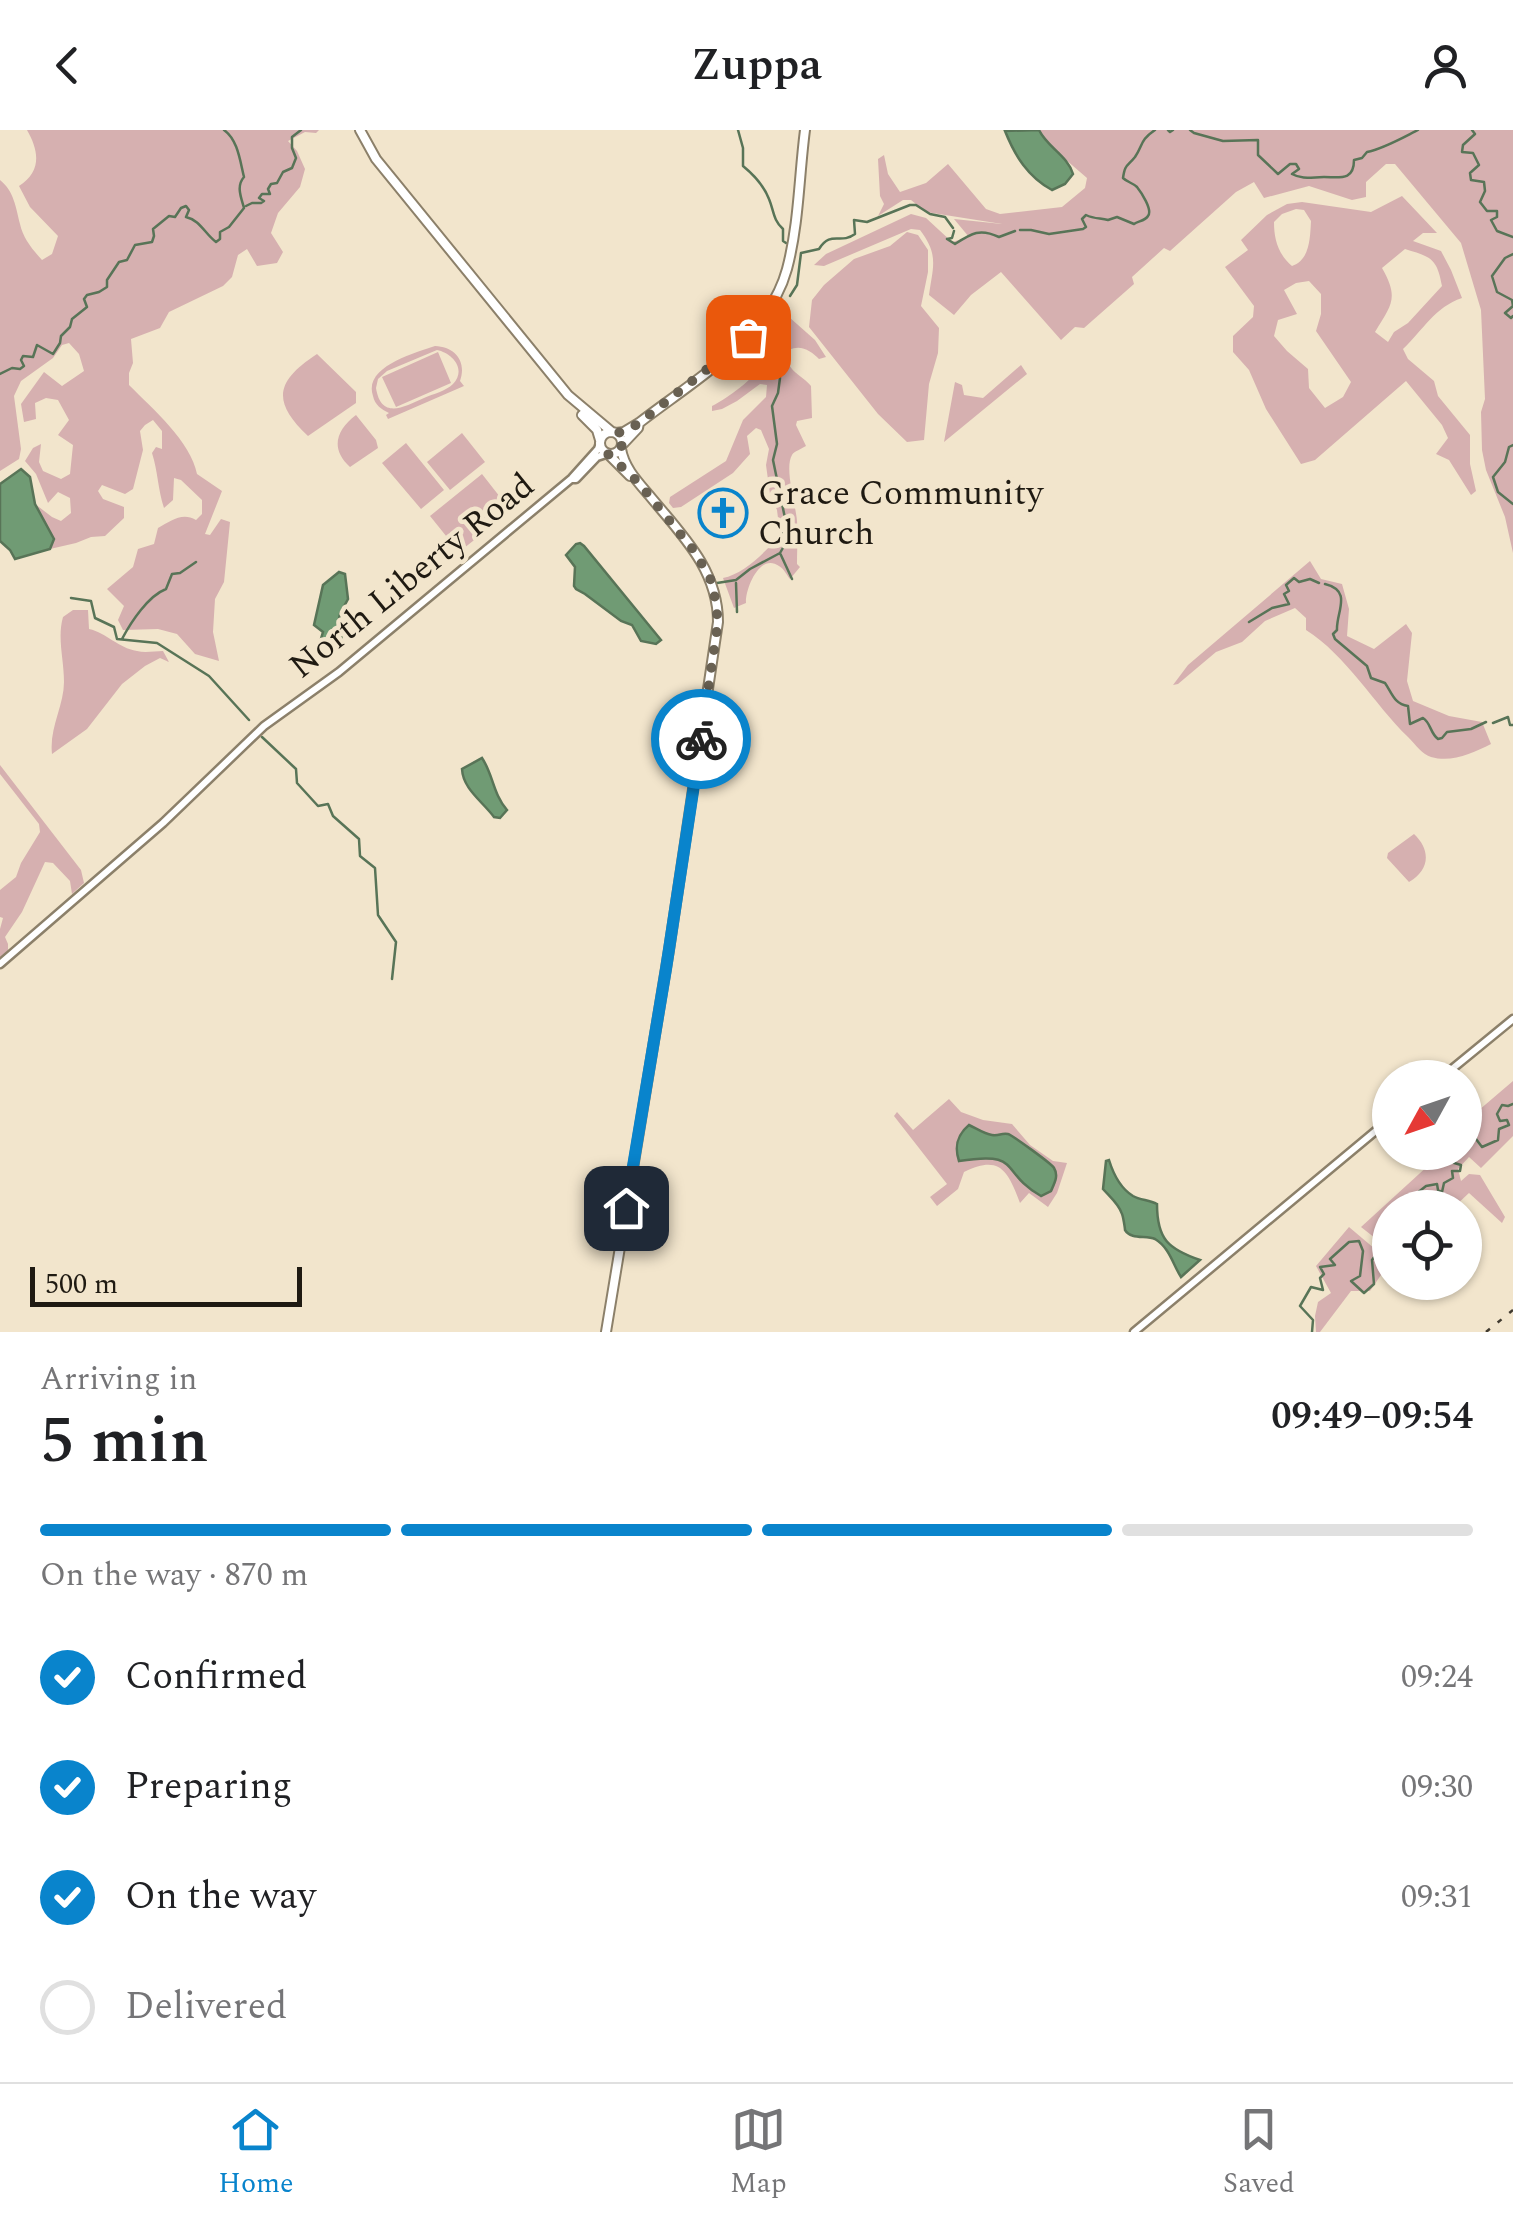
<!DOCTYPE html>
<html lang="en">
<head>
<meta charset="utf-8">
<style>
  body { margin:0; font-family:Spectral,serif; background:#f2f2f2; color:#202124; height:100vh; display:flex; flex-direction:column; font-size:38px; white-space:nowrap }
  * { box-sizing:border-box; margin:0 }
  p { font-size:32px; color:#757577 }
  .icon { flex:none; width:55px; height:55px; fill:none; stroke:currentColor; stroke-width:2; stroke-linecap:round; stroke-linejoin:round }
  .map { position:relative; height:1202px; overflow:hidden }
  .drawer { display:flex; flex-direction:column; background:#fff; flex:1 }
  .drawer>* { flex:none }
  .needle { width:65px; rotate:230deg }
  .buttons { position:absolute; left:1372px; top:930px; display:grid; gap:20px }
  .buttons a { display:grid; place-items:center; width:110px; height:110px; border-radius:50%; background:#fff; box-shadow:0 2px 8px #0004; font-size:50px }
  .scale { position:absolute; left:30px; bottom:25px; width:272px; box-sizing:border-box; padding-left:10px; border:5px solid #1f1a12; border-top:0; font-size:28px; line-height:35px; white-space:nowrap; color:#1f1a12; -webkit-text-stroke:8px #f2e5cc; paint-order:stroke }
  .pin { position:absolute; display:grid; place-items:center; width:85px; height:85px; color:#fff; margin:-42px; border-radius:20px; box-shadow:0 5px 15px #0006 }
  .courier { position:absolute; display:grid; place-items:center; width:100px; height:100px; margin:-50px; border:8px solid #0984cc; border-radius:50%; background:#fff; color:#222; box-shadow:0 2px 12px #0007 }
  .headline em { font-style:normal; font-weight:600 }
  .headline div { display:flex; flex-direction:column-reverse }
  .headline { display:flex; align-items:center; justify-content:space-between; height:170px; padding:0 40px }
  h1 { font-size:65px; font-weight:600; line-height:75px }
  .bar { display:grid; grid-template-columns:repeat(4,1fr); gap:15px 10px; align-content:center; height:120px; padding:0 40px }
  .bar i { height:12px; border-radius:8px; background:#e0e0e0 }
  .bar .active { background:#0984cc }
  .bar p { grid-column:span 4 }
  ol { padding:0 40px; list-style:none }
  li { display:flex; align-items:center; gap:30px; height:110px }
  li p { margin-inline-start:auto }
  li .icon { padding:10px; border-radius:50%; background:#0984cc; color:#fff; stroke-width:4 }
  li:last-child { color:#757577 }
  li i { width:55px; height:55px; border:5px solid #e0e0e0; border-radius:50% }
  header { display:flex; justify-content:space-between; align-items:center; height:130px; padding:0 40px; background:#fff; font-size:45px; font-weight:600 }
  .menu { display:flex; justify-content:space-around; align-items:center; height:140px; border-top:2px solid #e0e0e0; background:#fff; font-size:28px; color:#757577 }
  .menu a { display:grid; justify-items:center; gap:5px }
  .menu .active { color:#0984cc }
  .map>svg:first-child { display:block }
  .green { fill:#d6b0b0; fill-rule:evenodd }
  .water { fill:#709b74; stroke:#587457; stroke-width:2.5 }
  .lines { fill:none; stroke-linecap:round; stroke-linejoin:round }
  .stream { stroke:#587457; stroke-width:2.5 }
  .tertiary-casing { stroke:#8c806a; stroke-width:11 }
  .secondary-casing { stroke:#8c806a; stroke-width:12 }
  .tertiary { stroke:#fff; stroke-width:6 }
  .secondary { stroke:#fff; stroke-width:8 }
  .rail { stroke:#403a2f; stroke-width:2.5; stroke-dasharray:5 10; stroke-linecap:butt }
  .done { stroke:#696153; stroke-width:10; stroke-dasharray:0 18 }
  .route { stroke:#0984cc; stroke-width:12 }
  .labels { text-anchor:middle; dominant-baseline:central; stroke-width:9; stroke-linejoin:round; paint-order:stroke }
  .poi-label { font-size:35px; fill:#1f1a12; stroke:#f2e5cc; text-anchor:start }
  .street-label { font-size:35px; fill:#1f1a12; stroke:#f2e5cc }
</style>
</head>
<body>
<header><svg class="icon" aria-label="back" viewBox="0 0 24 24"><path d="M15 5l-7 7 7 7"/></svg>Zuppa<svg class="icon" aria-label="person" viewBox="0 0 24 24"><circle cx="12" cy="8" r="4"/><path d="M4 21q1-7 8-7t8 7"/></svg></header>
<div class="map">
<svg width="1513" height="1202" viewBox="0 0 1513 1202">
  <rect width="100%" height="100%" fill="#f2e5cc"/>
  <!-- green -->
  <path class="green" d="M 27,0 L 319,0 L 316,3 L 305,2 L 288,11 L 297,21 L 305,39 L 300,57 L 278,83 L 271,103 L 283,122 L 277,133 L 257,136 L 247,119 L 238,125 L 232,147 L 223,156 L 169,182 L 160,198 L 131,209 L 133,233 L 129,243 L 129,255 C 153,279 191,312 197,344 L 222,361 L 205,404 L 210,405 L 221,389 L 230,392 L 224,452 L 215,469 L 213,502 L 219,531 L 195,524 L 177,504 L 158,499 L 123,500 L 118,490 L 124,476 L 107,459 L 133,437 L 138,419 L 154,414 L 158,398 C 171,391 182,382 196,390 L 202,384 L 202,370 L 181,350 L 174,348 L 173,370 L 164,378 C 158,360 158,342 152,323 L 156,317 L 162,319 L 162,301 L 153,290 L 145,295 L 140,301 L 143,320 L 133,359 L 125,364 L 102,355 L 98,361 L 103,369 L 124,377 L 124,388 L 105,406 L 91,407 L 76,413 L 50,419 L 54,409 L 35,374 L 52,387 L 61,391 L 71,383 L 70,368 L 58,362 L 48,373 L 36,344 L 25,331 L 33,318 L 41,314 L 39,332 L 43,341 L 61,349 L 70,344 L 73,315 L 58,305 L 69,290 L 58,270 L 46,268 L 35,273 L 36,289 L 24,292 L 21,274 L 44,242 L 62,256 L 84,241 L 79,224 L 69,213 L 62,215 L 53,228 L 21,251 L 14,266 L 21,319 L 19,329 L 0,341 L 0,50 C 14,61 16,78 20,94 C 23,108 32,119 42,130 L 52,124 L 58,106 L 30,77 L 19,56 C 42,41 39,21 27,0 Z
    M 1039,0 L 1513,0 L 1513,423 L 1505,387 L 1486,340 L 1482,320 L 1481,282 L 1485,269 L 1481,180 L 1461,113 L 1395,34 L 1386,34 L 1366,52 L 1366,67 L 1352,70 L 1309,56 L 1264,68 L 1254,52 L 1236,62 L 1170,121 L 1164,118 L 1132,147 L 1134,154 L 1084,198 L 1075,197 L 1061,210 L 1001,142 L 971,165 L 954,185 L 929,165 C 933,136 939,125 920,100 L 911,99 L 824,136 L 814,135 L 826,124 L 911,84 L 926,88 L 952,112 L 969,107 L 954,89 L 1002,94 L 926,82 L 911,70 L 903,70 L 878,86 L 884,74 L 880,66 L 878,29 L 884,25 L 888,44 L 900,62 L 926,53 L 948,34 L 986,79 L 1000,84 L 1062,77 L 1085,58 L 1087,48 L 1044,11 Z
    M 1402,66 L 1437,103 L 1423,103 L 1413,111 L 1441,121 L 1451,140 L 1462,168 C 1435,177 1423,200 1403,219 L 1408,229 L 1434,251 L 1438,266 L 1470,305 L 1470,334 L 1476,361 L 1471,365 L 1449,330 L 1436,324 L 1448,308 L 1442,295 L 1406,251 L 1315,330 L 1301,334 L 1266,279 L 1249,240 L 1233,222 L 1233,206 L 1253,187 L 1254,176 L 1225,137 L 1248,120 L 1241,110 L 1267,85 L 1287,74 L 1302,72 L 1371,82 ZM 1296,79 L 1304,80 L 1311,91 C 1310,108 1310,130 1292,136 C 1278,124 1274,109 1274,92 L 1282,84 ZM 1405,119 C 1431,127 1437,128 1442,156 L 1408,193 L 1394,202 L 1388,212 L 1375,202 C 1392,174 1399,168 1382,138 ZM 1309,151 L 1321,164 L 1321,184 L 1316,201 L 1351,252 L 1343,267 L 1325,278 L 1309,258 L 1308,239 L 1287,221 L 1274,206 L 1278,190 L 1297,184 L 1284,160 L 1296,153 Z
    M 907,102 L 918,105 L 928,120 L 928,142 L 921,176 L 939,198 L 938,223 L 929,254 L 924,310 L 907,312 L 878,284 L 809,197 L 812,170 L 824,155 L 854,129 L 890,116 Z
    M 789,187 L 815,210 L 826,227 L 819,229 C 811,221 801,214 789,220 C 783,241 801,243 811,256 L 812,288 L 797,291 L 796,295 L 806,316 C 803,318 793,322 792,325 C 784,338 796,376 797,391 C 798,405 797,420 797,434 L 800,437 L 790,449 C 786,444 784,439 779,436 C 760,422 745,459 746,473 L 734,478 L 723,448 C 744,444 768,420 780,404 L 777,380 L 770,364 L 766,335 L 769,319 L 761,300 L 756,298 L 747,306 L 750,324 L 733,343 L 681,377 L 673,378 L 669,373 L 670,367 L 726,331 L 743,290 L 766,267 L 767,255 L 760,254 L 737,271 L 722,279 L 712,281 L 712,276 C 728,268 753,249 763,235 L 759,221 Z
    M 435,216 C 455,217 467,231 460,251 L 464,256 L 388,289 L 386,285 L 389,283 C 381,279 375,275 373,266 C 363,237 414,223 435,216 ZM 437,220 C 452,223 467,239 453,254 C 446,261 433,264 424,268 C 404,277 381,290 376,258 L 378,249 L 387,241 Z
    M 438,222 L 451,253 L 396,277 L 382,247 Z
    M 317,224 L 356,262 L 356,273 L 308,306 C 271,271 276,251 317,224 Z
    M 1021,235 L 1027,244 L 944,312 L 955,252 L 962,255 L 964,265 L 983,268 Z
    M 356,285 L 376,310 L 378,318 L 350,337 C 330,319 336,300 356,285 Z
    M 462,303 L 485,332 L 450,360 L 427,332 Z
    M 406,313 L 444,360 L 421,379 L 382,333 Z
    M 482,344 L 511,381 L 459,422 L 430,386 Z
    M 1310,431 L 1321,449 L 1342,454 L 1349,479 L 1347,506 L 1374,519 L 1406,494 L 1412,503 L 1407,551 L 1413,571 L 1449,586 L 1482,592 L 1491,614 C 1473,623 1452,633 1431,627 C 1423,625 1415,614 1408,607 C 1374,574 1346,525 1306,500 L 1306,488 L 1295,478 L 1265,491 L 1242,512 L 1216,522 L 1178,554 L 1173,555 L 1188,535 Z
    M 73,480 L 88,480 L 89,499 C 107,503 118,518 137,521 C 145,523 155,521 163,521 L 169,532 L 160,528 L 145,536 L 122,554 L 87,599 L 52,624 C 49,598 64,576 64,552 C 64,529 57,508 63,487 Z
    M 0,635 L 81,740 L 84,753 L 72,764 L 70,751 L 53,733 L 45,732 L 22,782 L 5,807 L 8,814 L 8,820 L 0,828 L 0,799 L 3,788 L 0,787 L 0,760 L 16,747 L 21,733 L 40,702 L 39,694 L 0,644 Z
    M 1414,704 C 1431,720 1430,740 1409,752 L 1387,728 L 1388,723 Z
    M 1513,951 L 1513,1006 L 1481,1038 L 1469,1027 L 1458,1039 L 1461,1051 L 1469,1044 L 1480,1045 L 1505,1087 L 1502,1093 L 1469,1063 L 1454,1077 L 1390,1078 L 1390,1113 L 1375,1108 L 1361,1097 L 1442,1023 L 1465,1022 L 1465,992 Z
    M 949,969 L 961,982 L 983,990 L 1012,994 L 1030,1015 L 1053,1031 L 1067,1033 L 1057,1063 L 1048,1077 L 1029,1063 L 1020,1073 C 1008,1041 1000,1024 964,1042 L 958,1059 L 937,1076 L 930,1067 L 947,1054 L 894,986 L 897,982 L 913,1000 Z
    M 1349,1097 L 1375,1119 L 1390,1128 L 1390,1132 L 1370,1161 L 1351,1161 L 1320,1202 L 1316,1202 L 1315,1186 L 1318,1172 L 1331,1163 L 1316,1136 Z"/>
  <!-- water -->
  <path class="water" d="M 1039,0 C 1047,17 1068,26 1073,44 L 1065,54 L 1052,60 C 1028,47 1015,26 1005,1 Z
    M 21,339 L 30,347 L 35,374 L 54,409 L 50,419 L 15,429 L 10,420 L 0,411 L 0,354 Z
    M 580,413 L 584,416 L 661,510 L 656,514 L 641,511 L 632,495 L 621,491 L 585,464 L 576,459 L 574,456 L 575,437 L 566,425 L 576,414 Z
    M 339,442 L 345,444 L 348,469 L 340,484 L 338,494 L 342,510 C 338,516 326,516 320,512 L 323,502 L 314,495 L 323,455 Z
    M 482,628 C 493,644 493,664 507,680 L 500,688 L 494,687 C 482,671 463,659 462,639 Z
    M 969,995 C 976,998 984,1004 992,1005 C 1000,1006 1000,1003 1008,1004 C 1012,1005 1052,1034 1054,1038 C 1059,1046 1054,1054 1051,1061 L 1041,1066 C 998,1041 1023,1021 959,1031 C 954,1016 957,1005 969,995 Z
    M 1109,1030 C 1113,1043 1120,1058 1133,1066 C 1140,1070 1149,1070 1157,1074 C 1157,1109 1168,1119 1200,1130 L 1181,1147 C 1173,1135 1170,1118 1155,1109 C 1146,1105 1131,1110 1125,1100 C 1125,1098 1123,1086 1122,1084 C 1119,1074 1110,1067 1103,1059 L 1106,1031 Z"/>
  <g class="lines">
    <!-- stream -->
    <path class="stream" d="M 738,0 L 743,18 L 743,36 C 754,45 764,56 769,69 C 774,81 773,90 783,99 L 783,111 L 786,113
      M 1168,0 L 1170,2 L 1173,0
      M 1190,0 L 1194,3 L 1223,11 L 1258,10 L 1258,25 L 1278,44 L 1290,34 L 1296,34 L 1299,39 L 1292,44 C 1303,50 1312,47 1324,47 C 1340,47 1354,51 1354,30 L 1362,28 L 1367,22 C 1383,19 1404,7 1418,0
      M 1472,0 L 1475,4 L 1463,15 L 1462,22 L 1473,23 L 1479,35 L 1470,43 L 1471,50 L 1484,52 L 1485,61 L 1480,72 L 1487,81 L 1497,81 L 1497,87 L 1491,90 L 1497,101 L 1513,107
      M 246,76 L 252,73 L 261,73 L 264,71 L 259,68 L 262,64 L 270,64 L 268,59 L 271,54 L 277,53 L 283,42 L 292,38 L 296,28 L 292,18 L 292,7 L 301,0
      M 1020,100 L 1031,100 L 1049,104 L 1083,99 L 1086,97 L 1082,89 L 1086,85 C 1094,89 1100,88 1108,90 L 1117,87 L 1134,94 C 1138,91 1145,91 1148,86 C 1153,80 1141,62 1137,57 C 1133,53 1127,52 1123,48 C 1125,34 1127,37 1135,27 C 1143,15 1140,10 1155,0
      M 954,101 L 952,108 L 947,109 L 955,114 C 972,103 980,98 999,107 L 1015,101
      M 1513,124 L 1505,128 L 1492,146 L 1497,162 L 1512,170 L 1513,176 L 1505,183 L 1511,188 L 1513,186
      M 790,166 L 797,155 L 801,123 L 819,119 C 831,100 840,115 855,104 L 854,90 L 867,92 L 910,75 L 916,75 L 930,84 L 945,87 L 953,98
      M 0,244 L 12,238 L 20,239 L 24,236 L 21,230 L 23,226 L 33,227 L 37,215 L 53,224 L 60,213 L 61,206 L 70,197 L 72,189 L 87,177 L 84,169 L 87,165 L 99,162 L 107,157 L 107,150 L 119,132 L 127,130 L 135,115 L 152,112 L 154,106 L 153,99 L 169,86 L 175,87 L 181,78 L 186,76 L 189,80 L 186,87 C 200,90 205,104 216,112 L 220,109 L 220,102 L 229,97 L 244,78 C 241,67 236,56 244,47 C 240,31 238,10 224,0
      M 1513,315 L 1509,317 L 1505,332 L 1493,347 L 1498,362 L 1513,374
      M 780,423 L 792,449
      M 717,453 L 736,450 L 750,439 L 780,423 L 784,416 L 782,409 L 786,393 L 773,330 L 777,314 L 772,276 L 778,263 L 780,248 L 778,242 L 782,232 L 774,209 L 768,207 L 767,201 L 783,178
      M 736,453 L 737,482
      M 1325,454 C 1353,461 1336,482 1337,500 L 1333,504 L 1335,509 L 1367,536 L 1371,548 L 1385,553 C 1392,563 1394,574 1408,576 L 1410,594 L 1423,588 C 1431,593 1430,603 1438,609 L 1442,608 L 1447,602 L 1471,599 L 1486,592
      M 71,468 L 91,471 L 95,488 L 114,497 L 117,509 L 157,513 L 209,546 L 249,590
      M 1249,492 L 1272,478 L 1289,474 L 1284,464 L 1289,461 L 1286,455 L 1294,448 L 1299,452 L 1310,449 L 1319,453
      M 122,509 C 131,492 148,466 166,459 L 172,444 L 180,443 L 196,432
      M 1493,593 L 1508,587 L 1510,595 L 1513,595
      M 262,607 L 296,639 L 297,653 L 318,676 L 328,674 L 333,686 L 359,709 L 360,726 L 375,738 L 378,785 L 396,812 L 392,849
      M 1465,1018 L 1473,1005 L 1482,1017 L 1498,1010 L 1499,999 L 1509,995 L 1507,990 L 1500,991 L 1497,984 L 1502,975 L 1508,976 L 1513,974
      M 1428,1078 L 1429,1068 L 1422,1070 L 1416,1064 L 1426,1056 L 1437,1054 L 1438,1060 L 1442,1062 L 1444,1053 L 1453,1048 L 1452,1041 L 1460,1041 L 1461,1035 L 1451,1032 L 1451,1027 L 1461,1022
      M 1312,1202 L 1313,1190 L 1300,1176 L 1311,1157 L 1323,1160 L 1320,1148 L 1324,1144 L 1320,1137 L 1335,1135 L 1330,1129 L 1349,1112 L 1359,1111 L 1363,1121 L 1360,1146 L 1351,1151 L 1364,1163 L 1374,1154 L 1372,1130 L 1383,1115 L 1383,1107 L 1390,1101"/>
    <!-- tertiary casing -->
    <g class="tertiary-casing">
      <path id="tertiary" d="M 572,348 L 598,319 L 600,313
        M 0,834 L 163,693 L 264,596 L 339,542 L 571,349 L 576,349 L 597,327 L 606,324
        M 1441,948 L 1513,889
        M 1134,1202 L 1390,989"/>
    </g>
    <!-- secondary casing -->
    <g class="secondary-casing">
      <path id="secondary" d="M 360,0 L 376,29 L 568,265 L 612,302
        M 582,285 L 597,300 L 600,310
        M600 313a11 11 0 1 1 22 0a11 11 0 1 1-22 0Z
        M 616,303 L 624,302 L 639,293 C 693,251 768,209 787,139 C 799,94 799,46 805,0
        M 622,315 L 638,298 L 639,293
        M 608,324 L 630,346
        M 606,1202 L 669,820 L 718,492 C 718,439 681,404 649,365 C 637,351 624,337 621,319"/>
    </g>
    <!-- tertiary -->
    <use href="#tertiary" class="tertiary"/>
    <!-- secondary -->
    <use href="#secondary" class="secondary"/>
    <!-- rail -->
    <path class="rail" d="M 1486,1202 L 1513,1180"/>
  </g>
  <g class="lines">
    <!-- done -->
    <path class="done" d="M 701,609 L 718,492 L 713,454 L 695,422 L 638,352 L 608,324 C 617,325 622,320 622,312 L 616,303 L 624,302 L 639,293 L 748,207"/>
    <!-- route -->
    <path class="route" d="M 626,1078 L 666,839 L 701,609"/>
  </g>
  <!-- icons -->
  <defs>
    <g id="church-ring" transform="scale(2.5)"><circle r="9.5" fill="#f2e5cc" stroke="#0984cc" stroke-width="1.5"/><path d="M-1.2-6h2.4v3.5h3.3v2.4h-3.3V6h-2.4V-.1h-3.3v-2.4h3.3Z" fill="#0984cc"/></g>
  </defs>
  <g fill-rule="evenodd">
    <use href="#church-ring" x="723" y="383"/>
  </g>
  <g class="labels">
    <!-- poi labels -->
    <g class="poi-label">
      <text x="758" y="363">Grace Community<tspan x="758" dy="40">Church</tspan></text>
    </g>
    <!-- street labels -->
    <g class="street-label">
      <text transform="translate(412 446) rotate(-39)">North Liberty Road</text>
    </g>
  </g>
</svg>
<div class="buttons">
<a><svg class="needle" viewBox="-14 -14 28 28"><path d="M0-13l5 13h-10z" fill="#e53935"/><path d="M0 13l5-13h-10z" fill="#757577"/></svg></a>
<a><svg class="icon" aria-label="locate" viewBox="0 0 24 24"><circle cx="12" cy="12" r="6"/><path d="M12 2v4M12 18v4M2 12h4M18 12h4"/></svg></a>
</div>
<div class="scale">500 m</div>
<div class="pin" style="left:748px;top:207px;background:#ea580c"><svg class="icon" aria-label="bag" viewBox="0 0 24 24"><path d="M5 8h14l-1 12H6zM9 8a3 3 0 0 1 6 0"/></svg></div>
<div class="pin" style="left:626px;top:1078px;background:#1f2937"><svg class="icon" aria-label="home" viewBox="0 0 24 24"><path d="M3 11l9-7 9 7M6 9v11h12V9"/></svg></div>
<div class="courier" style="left:701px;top:609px"><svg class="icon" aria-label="bike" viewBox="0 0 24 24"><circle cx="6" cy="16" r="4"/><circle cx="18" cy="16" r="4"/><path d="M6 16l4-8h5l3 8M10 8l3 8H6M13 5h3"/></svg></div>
</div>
<section class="drawer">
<div class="headline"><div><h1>5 min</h1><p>Arriving in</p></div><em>09:49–09:54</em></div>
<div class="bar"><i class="active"></i><i class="active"></i><i class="active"></i><i></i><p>On the way · 870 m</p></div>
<ol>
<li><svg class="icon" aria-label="check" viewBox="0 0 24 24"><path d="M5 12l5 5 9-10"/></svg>Confirmed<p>09:24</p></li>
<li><svg class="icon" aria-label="check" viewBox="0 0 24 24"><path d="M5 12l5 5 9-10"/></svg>Preparing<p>09:30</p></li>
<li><svg class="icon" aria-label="check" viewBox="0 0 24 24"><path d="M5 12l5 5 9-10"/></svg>On the way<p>09:31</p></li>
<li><i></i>Delivered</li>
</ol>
</section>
<nav class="menu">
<a class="active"><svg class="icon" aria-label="home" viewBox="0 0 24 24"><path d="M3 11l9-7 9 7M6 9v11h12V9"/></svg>Home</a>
<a><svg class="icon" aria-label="map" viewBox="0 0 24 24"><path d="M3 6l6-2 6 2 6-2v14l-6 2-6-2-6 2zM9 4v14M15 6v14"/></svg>Map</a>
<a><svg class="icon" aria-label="saved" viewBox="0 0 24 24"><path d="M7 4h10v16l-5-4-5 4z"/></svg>Saved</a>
</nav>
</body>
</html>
